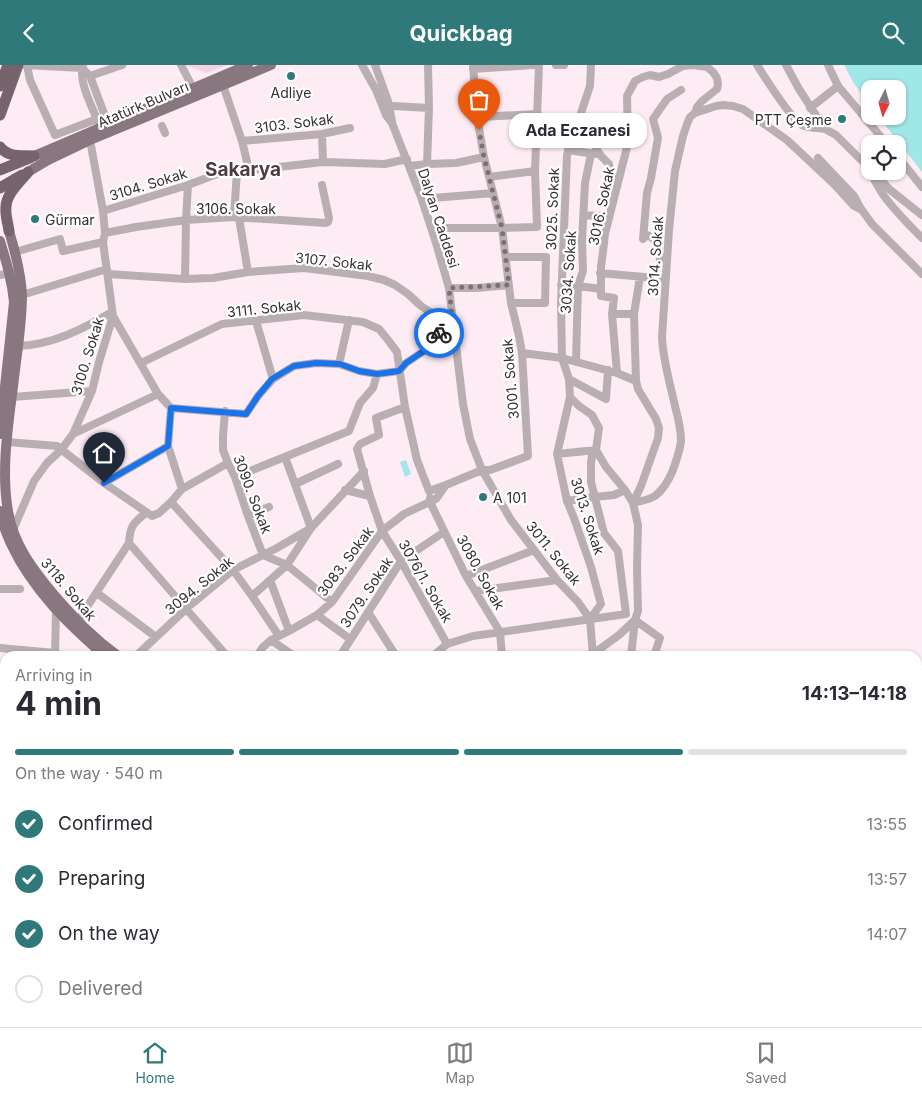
<!DOCTYPE html>
<html lang="en">
<head>
<meta charset="utf-8">
<style>
  body { margin:0; font-family:Inter,sans-serif; background:#f7f7f7; color:#2b2b33; height:100vh; display:flex; flex-direction:column; font-size:19px; white-space:nowrap }
  * { box-sizing:border-box; margin:0 }
  p { font-size:16px; color:#7c7c81 }
  .icon { flex:none; width:28px; height:28px; fill:none; stroke:currentColor; stroke-width:2; stroke-linecap:round; stroke-linejoin:round }
  .map { position:relative; flex:1; overflow:hidden }
  .details { position:absolute; left:0px; top:586px; width:922px; height:376px; display:flex; flex-direction:column; background:#fff; border-radius:15px 15px 0 0; box-shadow:0 1px 4px #0004 }
  .details>* { flex:none }
  .needle { width:32px; rotate:185deg }
  .controls { position:absolute; left:861px; top:15px; display:grid; gap:10px }
  .controls a { display:grid; place-items:center; width:45px; height:45px; border-radius:10px; background:#fff; box-shadow:0 1px 4px #0004; font-size:25px }
  .pin { position:absolute; display:grid; place-items:center; width:42px; height:42px; color:#fff; margin:-51px -21px; border-radius:50% 50% 50% 0; rotate:-45deg; box-shadow:0 0 5px #0007 }
  .pin .icon { rotate:45deg }
  .courier { position:absolute; display:grid; place-items:center; width:50px; height:50px; margin:-25px; border:4px solid #1a73e8; border-radius:50%; background:#fff; color:#222; box-shadow:0 1px 6px #0007 }
  .bubble { position:absolute; height:35px; border-radius:15px; background:#fff; box-shadow:0 1px 4px #0004; font-size:16px; font-weight:700; line-height:35px; text-align:center }
  .summary em { font-style:normal; font-weight:700 }
  .summary div { display:flex; flex-direction:column-reverse }
  .summary { display:flex; align-items:center; justify-content:space-between; height:85px; padding:0 15px }
  h1 { font-size:32px; font-weight:700; line-height:38px }
  .bar { display:grid; grid-template-columns:repeat(4,1fr); gap:8px 5px; align-content:center; height:60px; padding:0 15px }
  .bar i { height:6px; border-radius:4px; background:#e1e1e2 }
  .bar .current { background:#2f797a }
  .bar p { grid-column:span 4 }
  ol { padding:0 15px; list-style:none }
  li { display:flex; align-items:center; gap:15px; height:55px }
  li p { margin-inline-start:auto }
  li .icon { padding:5px; border-radius:50%; background:#2f797a; color:#fff; stroke-width:4 }
  li:last-child { color:#7c7c81 }
  li i { width:28px; height:28px; border:2px solid #e1e1e2; border-radius:50% }
  header { display:flex; justify-content:space-between; align-items:center; height:65px; padding:0 15px; background:#2f797a; color:#fff; font-size:22px; font-weight:700 }
  .dock { display:flex; justify-content:space-around; align-items:center; height:70px; border-top:1px solid #e1e1e2; background:#fff; font-size:14px; color:#7c7c81 }
  .dock a { display:grid; justify-items:center; gap:2px }
  .dock .current { color:#2f797a }
  .map>svg:first-child { display:block }
  .green { fill:#f5d2e2 }
  .water { fill:#a0e7e8 }
  .lines { fill:none; stroke-linecap:round; stroke-linejoin:round }
  .minor { stroke:#b9afb3; stroke-width:8 }
  .major { stroke:#88777e; stroke-width:10 }
  .highway { stroke:#77636c; stroke-width:11 }
  .done { stroke:#7c7075; stroke-width:5; stroke-dasharray:0 9 }
  .route { stroke:#1a73e8; stroke-width:6 }
  .poi-dot { fill:#2f797a; stroke:#fff; stroke-width:2 }
  .labels { text-anchor:middle; dominant-baseline:central; stroke-width:4.5; stroke-linejoin:round; paint-order:stroke }
  .poi-label { font-size:14px; fill:#362d31; stroke:#fff; text-anchor:start }
  .street-label { font-size:14px; fill:#362d31; stroke:#fff }
  .district-label { font-size:19px; font-weight:bold; fill:#4e3c44; stroke:#fff }
</style>
</head>
<body>
<header><svg class="icon" aria-label="back" viewBox="0 0 24 24"><path d="M15 5l-7 7 7 7"/></svg>Quickbag<svg class="icon" aria-label="search" viewBox="0 0 24 24"><circle cx="10" cy="10" r="6"/><path d="M15 15l6 6"/></svg></header>
<div class="map">
<svg width="922" height="962" viewBox="0 0 922 962">
  <rect width="100%" height="100%" fill="#feecf4"/>
  <!-- green -->
  <path class="green" d="M 185,0 L 228,0 L 206,8 Z"/>
  <!-- water -->
  <path class="water" d="M 844,0 L 922,0 L 922,107 L 878,51 L 898,51 L 898,24 L 870,24 L 870,41 L 853,17 Z
    M 406,395 L 411,409 L 405,412 L 400,397 Z"/>
  <g class="lines">
    <!-- minor -->
    <path class="minor" d="M 25,0 L 82,3
      M 27,0 L 30,15 L 55,70 L 97,54
      M 83,0 C 78,17 92,41 98,57
      M 181,0 L 193,23
      M 362,0 L 376,25 L 386,50 L 392,58 L 421,132 L 436,178 L 449,223 L 463,339 L 470,374 L 482,405 L 511,455 L 557,515 L 578,537 L 590,554 L 593,591
      M 375,0 L 388,36 L 392,56
      M 556,0 L 564,0
      M 757,0 C 764,11 792,55 802,60 C 809,63 817,63 825,64
      M 786,0 L 799,24 L 825,64 L 836,70 L 859,93 L 870,102
      M 828,0 L 838,21 L 887,79
      M 82,3 L 90,11 L 108,59
      M 473,4 L 533,0
      M 90,11 L 122,0
      M 223,20 L 242,76 L 249,105
      M 394,41 L 429,43
      M 810,43 L 838,21
      M 477,52 L 538,49
      M 579,53 L 593,69 L 596,83 L 601,91 L 609,99 L 610,107 L 610,112 L 619,114
      M 162,61 L 165,68
      M 322,69 L 323,97
      M 242,76 L 322,69 L 350,63
      M 568,85 L 595,89
      M 898,92 L 922,122
      M 818,93 L 854,131 L 861,144
      M 427,99 L 429,43 L 428,0
      M 866,100 C 872,110 877,121 884,131 C 895,146 909,160 922,173
      M 409,101 L 427,99 L 456,98 L 484,92
      M 874,106 L 889,124 L 922,150
      M 489,112 L 535,106
      M 433,133 L 493,128
      M 103,146 L 188,120 L 217,109 L 323,97 L 385,99 L 407,94
      M 584,150 L 609,152
      M 234,152 L 237,106
      M 239,153 L 248,207
      M 432,163 L 502,163 L 537,162 L 535,106 L 539,0
      M 105,168 L 136,162 L 186,155 L 234,152 L 326,158 L 328,157 L 329,153 L 322,120
      M 564,173 L 582,176
      M 15,187 L 60,174 L 63,186 L 103,177
      M 506,192 L 546,192 L 545,238 L 511,238
      M 667,193 L 660,194 C 659,184 658,174 647,170 L 643,174 L 647,128 L 651,113 L 658,73 L 656,65 L 653,54 L 667,34 L 681,25
      M 600,208 L 666,214
      M 108,209 L 185,214 L 213,213 L 248,207 L 304,203 L 368,211 L 384,215 L 395,220 L 408,229 L 421,241 L 438,252
      M 0,210 L 10,208
      M 185,214 L 186,155 L 188,120
      M 561,220 L 578,221 L 601,224
      M 449,223 L 477,223 L 509,220
      M 22,230 L 107,204
      M 612,249 L 634,249
      M 113,251 L 158,329 L 171,343 L 246,349 L 258,331 L 273,314 L 294,301 L 316,298 L 339,299 L 359,306 L 377,309 L 399,306 L 406,298 L 439,276 L 438,252
      M 256,256 L 273,314
      M 18,281 C 52,280 83,264 112,247
      M 522,288 L 562,293 L 617,308 L 636,316
      M 576,297 L 578,221 L 583,206 L 582,176 L 585,118 L 591,89
      M 141,298 L 222,259 L 304,250 L 363,257 L 379,264 L 388,275 L 397,287 L 405,342 L 417,395 L 429,426 L 446,420
      M 339,299 L 349,255
      M 617,308 L 612,249 L 614,233 L 601,231 L 601,201 L 603,187 L 605,169 L 628,78 L 627,31 L 635,16 L 643,12 L 650,10 L 659,12 L 668,9 L 683,1 L 694,0 L 707,2 L 713,7 L 717,13 L 718,19 L 717,24 L 702,36 L 697,42 L 695,48
      M 569,314 L 606,334 L 608,305
      M 12,332 L 92,326
      M 570,332 L 579,341 L 592,350 L 599,363 L 596,385 L 606,402 L 625,425 L 633,438 L 638,460 L 637,503 L 638,546 L 635,555 L 619,570 L 593,589
      M 171,343 L 168,381 L 182,424
      M 225,346 L 223,371 L 223,385 L 228,398 L 235,412 L 248,451 L 263,490
      M 73,369 L 158,329
      M 7,377 L 57,381 L 104,418 L 152,451 L 159,448 L 171,437 L 182,424 L 228,398
      M 557,389 L 596,385
      M 285,392 L 311,463
      M 235,412 L 349,366 L 360,338 L 373,323 L 377,309
      M 104,418 L 168,381
      M 295,419 L 338,399
      M 345,425 L 370,431 L 357,384 L 360,379 L 379,370 L 376,353 L 405,342
      M 370,431 L 382,466 L 401,496 L 447,579
      M 430,433 L 430,437 L 466,511 L 500,567 L 502,591
      M 567,436 L 594,432 L 614,430 L 625,425
      M 171,437 L 233,505 L 252,531 L 279,571
      M 633,438 C 640,436 649,435 655,431 C 664,424 669,415 673,405 C 676,396 680,386 681,376 C 681,364 678,352 675,341 C 670,318 663,296 662,272 L 669,165 L 675,106 L 683,71 L 687,59 L 690,52 L 695,48 L 716,41 L 723,40 L 733,41 L 743,44 L 787,75 L 835,120 L 854,141 L 862,145 L 872,159 L 922,209
      M 633,438 L 641,421 L 658,373 L 659,363 L 656,354 L 638,324 L 636,316 L 634,249 L 640,212
      M 248,451 L 269,442
      M 13,465 L 34,416 L 47,398 L 61,385 L 73,369 L 92,326 L 99,297 L 113,251 L 103,177 L 105,168 L 103,146 L 90,75
      M 129,478 L 227,591
      M 263,490 L 287,500 L 332,537
      M 466,511 L 534,485
      M 270,515 L 289,566
      M 0,524 L 20,524
      M 476,526 L 557,515
      M 97,528 L 156,572
      M 252,531 L 287,500 L 311,463 L 364,406
      M 368,547 L 396,591
      M 317,550 L 350,574
      M 590,554 L 601,539 L 591,502 L 574,453 L 567,436 L 557,389 L 570,332 L 569,314 L 562,293 L 561,238 L 567,90 L 590,21 L 591,0
      M 635,555 L 660,573 L 654,591
      M 77,557 L 129,478 C 130,461 133,458 146,448
      M 271,575 L 294,591
      M 0,583 L 55,588
      M 55,591 L 56,545
      M 136,591 L 187,543 L 233,505 L 277,483 L 311,463
      M 257,591 L 263,582 L 271,575 L 289,566 L 317,550 L 332,537 L 382,466 L 404,449 L 436,434 L 446,420 L 482,405 L 490,405 L 528,391 L 522,288 L 519,271 L 511,238 L 502,163 L 484,92 L 477,52 L 473,0
      M 340,591 L 401,496 L 444,467
      M 433,591 L 447,579 L 473,571 L 626,549 L 618,486 L 604,468 L 591,417 L 591,397 L 592,391 L 596,385
      M 631,591 L 635,555
      M 0,643 L 5,644
      M 918,690 L 922,683
      M 0,698 L 5,699
      M 0,708 L 5,707
      M 0,872 L 5,866
      M 0,949 L 5,946
      M 60,958 L 67,962
      M 75,958 L 84,962
      M 479,958 L 477,959 L 479,962
      M 550,958 L 552,962
      M 616,958 L 617,962
      M 627,958 L 628,962
      M 218,962 L 221,958"/>
    <!-- major -->
    <path class="major" d="M 34,91 L 248,0
      M 28,107 L 48,95 L 90,75 L 271,0
      M 9,166 C 15,186 21,208 22,230 C 22,255 18,281 15,305 C 10,350 0,401 8,446 C 13,479 34,506 55,531 C 76,555 92,572 118,591
      M 0,176 C 6,196 12,215 14,237 L 0,369
      M 0,446 C 1,457 7,469 11,479 C 32,524 68,559 105,591"/>
    <!-- highway -->
    <path class="highway" d="M 0,21 L 8,0
      M 0,50 L 18,0
      M 0,82 C 9,93 20,90 34,91
      M 0,105 L 30,93
      M 0,123 L 22,110
      M 9,166 C 8,158 5,150 6,142 C 6,129 20,117 28,107"/>
  </g>
  <g class="lines">
    <!-- done -->
    <path class="done" d="M 439,268 L 438,252 L 452,252 L 449,223 L 509,220 L 502,163 L 484,92 L 479,65"/>
    <!-- route -->
    <path class="route" d="M 104,418 L 168,381 L 171,343 L 246,349 L 258,331 L 272,314 L 294,301 L 316,298 L 340,299 L 359,306 L 377,309 L 399,306 L 406,298 L 439,276 L 439,268"/>
  </g>
  <!-- markers -->
  <g class="poi-dot">
    <circle cx="291" cy="11" r="5"/>
    <circle cx="842" cy="54" r="5"/>
    <circle cx="35" cy="154" r="5"/>
    <circle cx="483" cy="432" r="5"/>
  </g>
  <g class="labels">
    <!-- poi labels -->
    <g class="poi-label">
      <text x="291" y="27" text-anchor="middle">Adliye</text>
      <text x="832" y="54" text-anchor="end">PTT Çeşme</text>
      <text x="45" y="154">Gürmar</text>
      <text x="493" y="432">A 101</text>
    </g>
    <!-- street labels -->
    <g class="street-label">
      <text transform="translate(143 39) rotate(-23)">Atatürk Bulvarı</text>
      <text transform="translate(294 58) rotate(-7)">3103. Sokak</text>
      <text transform="translate(148 119) rotate(-17)">3104. Sokak</text>
      <text transform="translate(601 141) rotate(-78)">3016. Sokak</text>
      <text x="236" y="143">3106. Sokak</text>
      <text transform="translate(552 144) rotate(-88)">3025. Sokak</text>
      <text transform="translate(439 153) rotate(72)">Dalyan Caddesi</text>
      <text transform="translate(655 191) rotate(-86)">3014. Sokak</text>
      <text transform="translate(334 196) rotate(6)">3107. Sokak</text>
      <text transform="translate(568 207) rotate(-86)">3034. Sokak</text>
      <text transform="translate(264 243) rotate(-6)">3111. Sokak</text>
      <text transform="translate(87 291) rotate(-73)">3100. Sokak</text>
      <text transform="translate(510 314) rotate(-95)">3001. Sokak</text>
      <text transform="translate(253 429) rotate(69)">3090. Sokak</text>
      <text transform="translate(588 451) rotate(72)">3013. Sokak</text>
      <text transform="translate(554 488) rotate(51)">3011. Sokak</text>
      <text transform="translate(345 496) rotate(-53)">3083. Sokak</text>
      <text transform="translate(481 507) rotate(61)">3080. Sokak</text>
      <text transform="translate(426 516) rotate(60)">3076/1. Sokak</text>
      <text transform="translate(199 520) rotate(-39)">3094. Sokak</text>
      <text transform="translate(69 524) rotate(50)">3118. Sokak</text>
      <text transform="translate(366 527) rotate(-56)">3079. Sokak</text>
    </g>
    <!-- district labels -->
    <g class="district-label">
      <text x="243" y="104">Sakarya</text>
    </g>
  </g>
</svg>
<div class="controls">
<a><svg class="needle" viewBox="-14 -14 28 28"><path d="M0-13l5 13h-10z" fill="#e53935"/><path d="M0 13l5-13h-10z" fill="#7c7c81"/></svg></a>
<a><svg class="icon" aria-label="locate" viewBox="0 0 24 24"><circle cx="12" cy="12" r="6"/><path d="M12 2v4M12 18v4M2 12h4M18 12h4"/></svg></a>
</div>
<div class="pin" style="left:479px;top:65px;background:#ea580c"><svg class="icon" aria-label="bag" viewBox="0 0 24 24"><path d="M5 8h14l-1 12H6zM9 8a3 3 0 0 1 6 0"/></svg></div>
<div class="pin" style="left:104px;top:418px;background:#1f2937"><svg class="icon" aria-label="home" viewBox="0 0 24 24"><path d="M3 11l9-7 9 7M6 9v11h12V9"/></svg></div>
<div class="courier" style="left:439px;top:268px"><svg class="icon" aria-label="bike" viewBox="0 0 24 24"><circle cx="6" cy="16" r="4"/><circle cx="18" cy="16" r="4"/><path d="M6 16l4-8h5l3 8M10 8l3 8H6M13 5h3"/></svg></div>
<div class="bubble" style="left:509px;top:48px;width:138px">Ada Eczanesi</div>
<section class="details">
<div class="summary"><div><h1>4 min</h1><p>Arriving in</p></div><em>14:13–14:18</em></div>
<div class="bar"><i class="current"></i><i class="current"></i><i class="current"></i><i></i><p>On the way · 540 m</p></div>
<ol>
<li><svg class="icon" aria-label="check" viewBox="0 0 24 24"><path d="M5 12l5 5 9-10"/></svg>Confirmed<p>13:55</p></li>
<li><svg class="icon" aria-label="check" viewBox="0 0 24 24"><path d="M5 12l5 5 9-10"/></svg>Preparing<p>13:57</p></li>
<li><svg class="icon" aria-label="check" viewBox="0 0 24 24"><path d="M5 12l5 5 9-10"/></svg>On the way<p>14:07</p></li>
<li><i></i>Delivered</li>
</ol>
</section>
</div>
<nav class="dock">
<a class="current"><svg class="icon" aria-label="home" viewBox="0 0 24 24"><path d="M3 11l9-7 9 7M6 9v11h12V9"/></svg>Home</a>
<a><svg class="icon" aria-label="map" viewBox="0 0 24 24"><path d="M3 6l6-2 6 2 6-2v14l-6 2-6-2-6 2zM9 4v14M15 6v14"/></svg>Map</a>
<a><svg class="icon" aria-label="saved" viewBox="0 0 24 24"><path d="M7 4h10v16l-5-4-5 4z"/></svg>Saved</a>
</nav>
</body>
</html>
